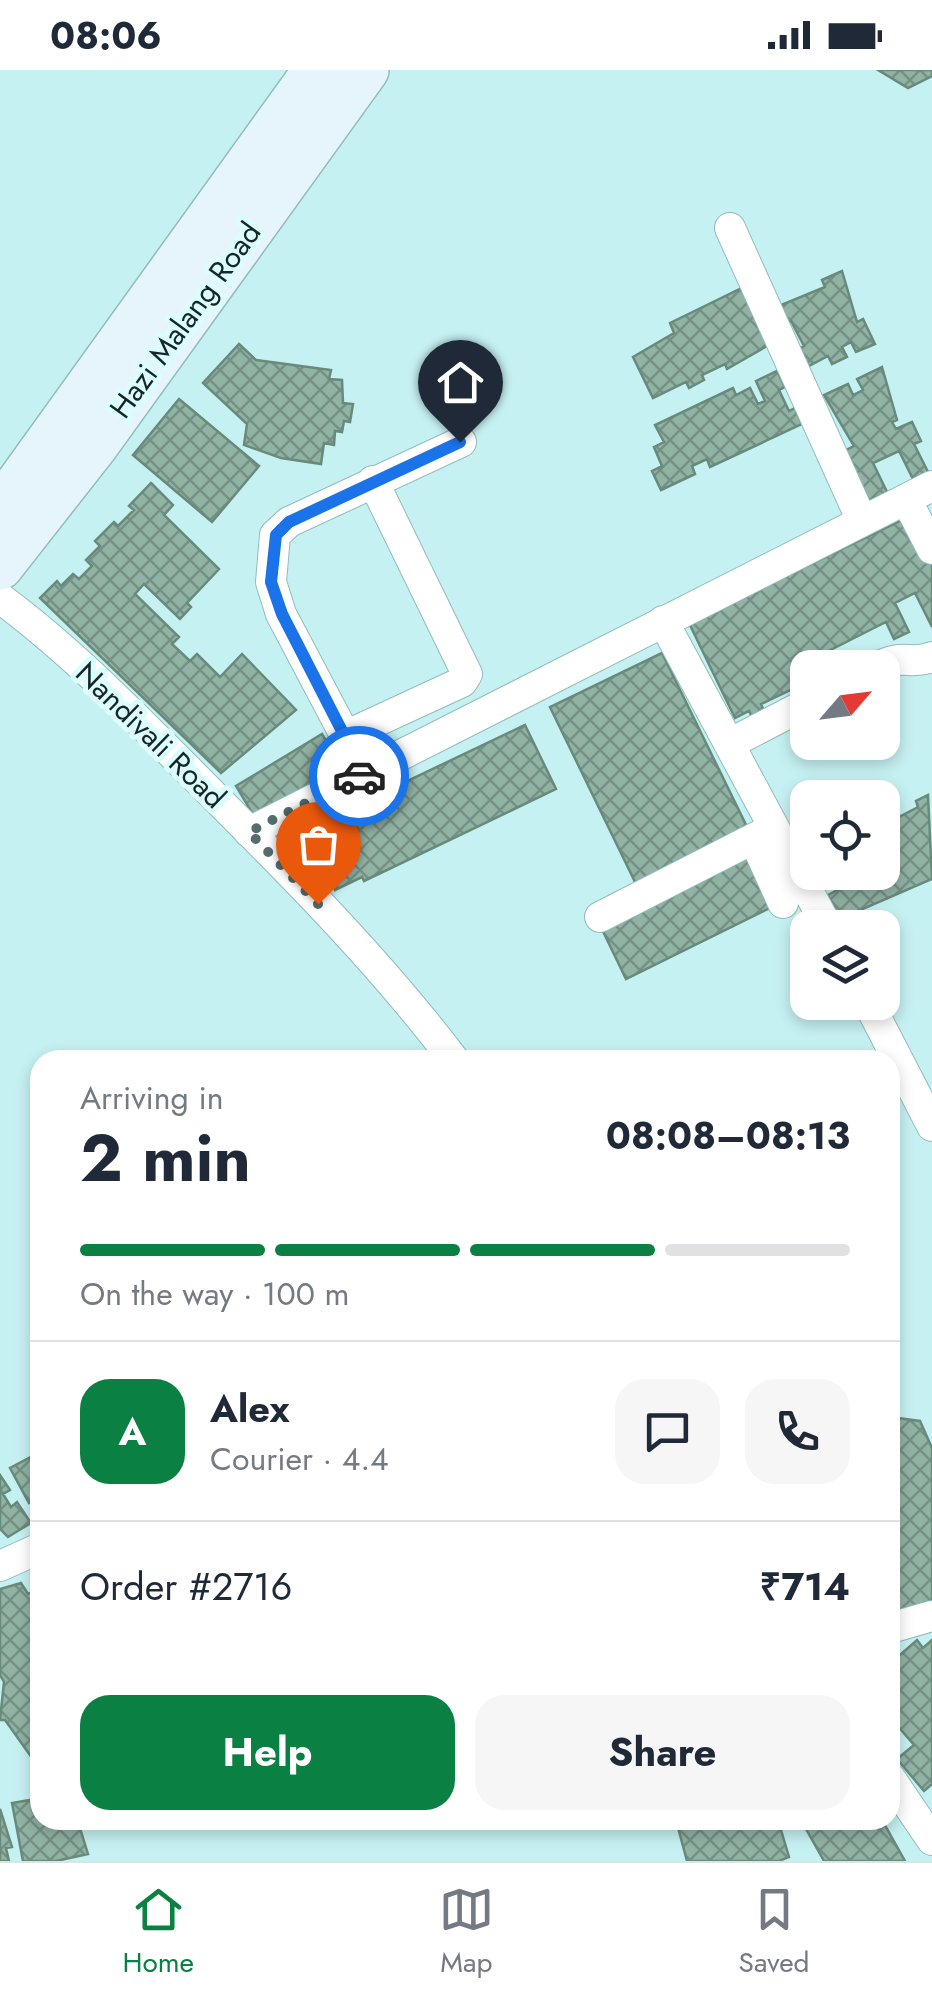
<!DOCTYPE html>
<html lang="en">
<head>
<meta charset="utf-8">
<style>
  body { margin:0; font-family:Jost,sans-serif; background:#f6f6f7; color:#1f2937; height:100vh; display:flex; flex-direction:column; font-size:38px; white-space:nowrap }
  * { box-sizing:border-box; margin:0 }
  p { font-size:32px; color:#747a83 }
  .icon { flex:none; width:55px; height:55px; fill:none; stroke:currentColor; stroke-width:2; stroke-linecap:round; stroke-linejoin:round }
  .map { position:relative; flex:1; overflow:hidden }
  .drawer { position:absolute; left:30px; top:980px; width:870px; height:780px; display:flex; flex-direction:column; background:#fff; border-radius:30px; box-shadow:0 5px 15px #0003 }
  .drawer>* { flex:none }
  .needle { width:65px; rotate:62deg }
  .fabs { position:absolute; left:790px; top:580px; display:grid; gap:20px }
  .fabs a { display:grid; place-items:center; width:110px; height:110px; border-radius:20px; background:#fff; box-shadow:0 5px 15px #0003; font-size:50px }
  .pin { position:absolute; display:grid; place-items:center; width:85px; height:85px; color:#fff; margin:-102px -42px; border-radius:50% 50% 50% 0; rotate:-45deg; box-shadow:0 0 10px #0007 }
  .pin .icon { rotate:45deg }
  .courier { position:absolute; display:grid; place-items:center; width:100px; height:100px; margin:-50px; border:8px solid #1a73e8; border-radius:50%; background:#fff; color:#222; box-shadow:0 2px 12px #0007 }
  .head em { font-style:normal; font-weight:700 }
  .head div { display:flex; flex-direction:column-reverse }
  .head { display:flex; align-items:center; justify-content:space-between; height:170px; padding:0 50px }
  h1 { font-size:65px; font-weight:700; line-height:75px }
  .bar { display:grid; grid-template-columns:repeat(4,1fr); gap:15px 10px; align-content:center; height:120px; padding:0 50px }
  .bar i { height:12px; border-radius:8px; background:#e0e1e3 }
  .bar .selected { background:#0b8043 }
  .bar p { grid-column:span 4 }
  .line { display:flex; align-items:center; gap:25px; padding:0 50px; border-top:2px solid #e0e1e3 }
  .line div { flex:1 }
  .round { display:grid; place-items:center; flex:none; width:105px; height:105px; border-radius:30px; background:#f6f6f7 }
  .action { display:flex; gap:20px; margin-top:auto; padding:20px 50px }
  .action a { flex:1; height:115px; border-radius:30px; background:#0b8043; color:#fff; font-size:40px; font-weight:700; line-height:115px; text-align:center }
  .action a+a { background:#f6f6f7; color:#1f2937 }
  .status { display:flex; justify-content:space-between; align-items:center; height:70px; padding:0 50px; background:#fff; direction:ltr }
  .status svg { height:28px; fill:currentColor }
  .tab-bar { display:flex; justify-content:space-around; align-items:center; height:140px; border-top:2px solid #e0e1e3; background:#fff; font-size:28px; color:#747a83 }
  .tab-bar a { display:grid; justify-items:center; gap:5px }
  .tab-bar .selected { color:#0b8043 }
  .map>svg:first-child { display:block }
  .building { fill:url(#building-cross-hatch); stroke:#688a7b; stroke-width:2.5 }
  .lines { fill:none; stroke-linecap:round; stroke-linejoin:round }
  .minor-casing { stroke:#92bbbc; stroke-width:32 }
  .secondary-casing { stroke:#92bbbc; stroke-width:48 }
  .minor { stroke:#fff; stroke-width:30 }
  .secondary { stroke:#e6f5fc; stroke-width:45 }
  .done { stroke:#546d6d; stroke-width:10; stroke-dasharray:0 18 }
  .route { stroke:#1a73e8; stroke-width:12 }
  .labels { text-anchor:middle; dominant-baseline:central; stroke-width:10; stroke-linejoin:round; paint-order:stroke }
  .street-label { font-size:30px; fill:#162626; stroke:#dbfdfd }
</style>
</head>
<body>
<div class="status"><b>08:06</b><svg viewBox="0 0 49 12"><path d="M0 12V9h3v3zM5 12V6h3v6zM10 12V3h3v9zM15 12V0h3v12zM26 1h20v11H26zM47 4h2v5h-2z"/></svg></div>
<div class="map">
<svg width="932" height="1791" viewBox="0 0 932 1791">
  <defs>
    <pattern id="building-cross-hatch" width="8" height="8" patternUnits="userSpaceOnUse" patternTransform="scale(2.5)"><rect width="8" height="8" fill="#91b3a4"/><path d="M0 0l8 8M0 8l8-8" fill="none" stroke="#759185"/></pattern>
  </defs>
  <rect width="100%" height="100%" fill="#c6f1f2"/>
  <!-- building -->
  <path class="building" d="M 878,0 L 932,0 L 932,6 L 908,18 Z
    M 842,201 L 857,252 L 863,249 L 875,274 L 856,282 L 851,272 L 842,277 L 847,287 L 832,294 L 828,286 L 807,297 L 798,279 L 804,276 L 791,251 L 785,253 L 776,237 L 825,217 L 822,210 Z
    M 746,216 L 774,272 L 727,299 L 725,294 L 702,305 L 704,310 L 689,318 L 686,312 L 653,328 L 633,287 L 674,263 L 670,253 Z
    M 239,274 L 256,290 L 331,300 L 329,309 L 342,310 L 343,333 L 353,334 L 350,352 L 344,351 L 342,362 L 335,361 L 334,375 L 324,373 L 321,394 L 281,388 L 244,375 L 247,354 L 203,313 Z
    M 882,297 L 897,350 L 892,352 L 896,359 L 912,352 L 921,371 L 914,374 L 928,402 L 913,409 L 899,381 L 873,393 L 887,422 L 867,432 L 842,382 L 854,376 L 824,325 L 848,314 L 853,325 L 863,320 L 857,309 Z
    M 777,301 L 785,317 L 779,320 L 789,341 L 795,338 L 802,354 L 710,397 L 707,389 L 692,396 L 695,404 L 661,420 L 652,401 L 662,396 L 654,377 L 664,372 L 655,355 L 733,318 L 736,325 L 750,318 L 758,334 L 765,331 L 756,311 Z
    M 179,329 L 259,396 L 212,452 L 133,385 Z
    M 151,413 L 173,435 L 164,445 L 219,499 L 187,533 L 191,537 L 180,549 L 144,514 L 135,524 L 179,567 L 172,574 L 190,591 L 197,584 L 220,607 L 242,584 L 296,640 L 221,703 L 40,528 L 57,511 L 61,516 L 73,504 L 79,509 L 92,496 L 86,490 L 100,476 L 95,471 L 114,452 L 118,456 L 134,440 L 129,436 Z
    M 910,446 L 932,491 L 932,557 L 915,523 L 895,533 L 909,562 L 894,569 L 886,552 L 870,560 L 791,600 L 799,616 L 761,634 L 765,643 L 753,649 L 749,641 L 735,648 L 689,553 Z
    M 662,583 L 749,761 L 637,816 L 550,637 Z
    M 525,655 L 556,719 L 364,811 L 362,807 L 335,820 L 328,805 L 320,809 L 307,782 L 328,772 L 319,753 Z
    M 322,664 L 343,700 L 257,751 L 236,716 Z
    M 928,725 L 932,809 L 840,849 L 828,825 L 841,818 L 833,802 L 882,802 L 882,747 L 894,741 L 897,748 L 918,737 L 916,731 Z
    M 745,783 L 772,837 L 626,909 L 600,855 Z
    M 890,1347 L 920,1351 L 932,1378 L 932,1537 L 926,1532 L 894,1546 L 890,1539 Z
    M 40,1382 L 40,1427 L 29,1433 L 10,1398 Z
    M 0,1405 L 10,1420 L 3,1424 L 11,1437 L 17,1432 L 31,1453 L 8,1467 L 0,1459 Z
    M 21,1513 L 28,1524 L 36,1520 L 40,1526 L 40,1699 L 5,1650 L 0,1650 L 4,1612 L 0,1605 L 0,1519 Z
    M 917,1570 L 923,1578 L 932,1570 L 932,1714 L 924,1721 L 897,1689 L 914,1675 L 890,1647 L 890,1576 L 900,1585 Z
    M 30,1730 L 33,1742 L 40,1740 L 40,1750 L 78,1752 L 88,1784 L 56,1791 L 23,1791 L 12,1733 Z
    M 0,1739 L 12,1777 L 6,1778 L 9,1791 L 0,1791 Z
    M 676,1750 L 778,1750 L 789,1787 L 779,1791 L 687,1791 Z
    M 801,1750 L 882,1750 L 905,1791 L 824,1791 Z"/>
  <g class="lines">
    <!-- minor casing -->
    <g class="minor-casing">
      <path id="minor" d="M 730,158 L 862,451
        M 906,429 L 932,479
        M 0,528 C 78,586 144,656 213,725 C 297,809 382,895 454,990
        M 663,551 L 828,858
        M 875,598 C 906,582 907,596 932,587
        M 345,666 L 462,612 L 467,604 L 373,411
        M 729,674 L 808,633
        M 365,703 L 281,544 L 271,512 L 275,465 L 289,452 L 461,372
        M 249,762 L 932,416
        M 754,769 L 783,833
        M 600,847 L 774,758
        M 868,932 L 932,1056
        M 0,1496 L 40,1478
        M 890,1558 L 932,1546
        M 890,1708 L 932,1770"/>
    </g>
    <!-- secondary casing -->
    <g class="secondary-casing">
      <path id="secondary" d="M 0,439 L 316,0
        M 0,497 L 95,376 L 366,0"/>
    </g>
    <!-- minor -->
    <use href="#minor" class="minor"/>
    <!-- secondary -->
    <use href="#secondary" class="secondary"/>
  </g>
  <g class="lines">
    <!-- done -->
    <path class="done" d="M 318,834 L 249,762 L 359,706"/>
    <!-- route -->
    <path class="route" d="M 359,706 L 364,704 L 282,544 L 271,512 L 276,465 L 289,452 L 460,372"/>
  </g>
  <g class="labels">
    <!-- street labels -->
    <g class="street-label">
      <text transform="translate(185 250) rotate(-54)">Hazi Malang Road</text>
      <text transform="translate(151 665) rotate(44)">Nandivali Road</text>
    </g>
  </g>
</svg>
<div class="fabs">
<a><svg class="needle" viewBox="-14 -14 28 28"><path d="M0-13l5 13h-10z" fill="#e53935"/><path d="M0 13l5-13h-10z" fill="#747a83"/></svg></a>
<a><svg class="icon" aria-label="locate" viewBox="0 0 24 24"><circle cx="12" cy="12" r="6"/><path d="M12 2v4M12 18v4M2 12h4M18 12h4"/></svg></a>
<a><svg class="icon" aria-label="layers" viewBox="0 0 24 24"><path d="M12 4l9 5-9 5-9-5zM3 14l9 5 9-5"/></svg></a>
</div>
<div class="pin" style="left:318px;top:834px;background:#ea580c"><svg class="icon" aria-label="bag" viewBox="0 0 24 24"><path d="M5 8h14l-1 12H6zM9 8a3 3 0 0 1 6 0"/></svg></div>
<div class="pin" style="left:460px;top:372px;background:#1f2937"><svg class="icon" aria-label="home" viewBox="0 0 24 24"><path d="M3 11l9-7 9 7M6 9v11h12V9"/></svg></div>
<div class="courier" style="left:359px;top:706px"><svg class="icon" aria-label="car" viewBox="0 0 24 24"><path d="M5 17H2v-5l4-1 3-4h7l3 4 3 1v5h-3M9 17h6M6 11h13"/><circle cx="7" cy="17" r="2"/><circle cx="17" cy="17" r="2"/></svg></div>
<section class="drawer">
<div class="head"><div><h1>2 min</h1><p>Arriving in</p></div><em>08:08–08:13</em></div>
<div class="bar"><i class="selected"></i><i class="selected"></i><i class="selected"></i><i></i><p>On the way · 100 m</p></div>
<div class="line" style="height:180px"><b class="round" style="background:#0b8043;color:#fff">A</b><div><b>Alex</b><p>Courier · 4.4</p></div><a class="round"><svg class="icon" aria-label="chat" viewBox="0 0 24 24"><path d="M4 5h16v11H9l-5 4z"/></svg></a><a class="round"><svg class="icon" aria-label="phone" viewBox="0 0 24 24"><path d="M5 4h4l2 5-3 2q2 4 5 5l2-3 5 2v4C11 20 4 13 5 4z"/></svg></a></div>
<div class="line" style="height:130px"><div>Order #2716</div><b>₹714</b></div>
<div class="action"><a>Help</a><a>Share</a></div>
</section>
</div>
<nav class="tab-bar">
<a class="selected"><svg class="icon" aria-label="home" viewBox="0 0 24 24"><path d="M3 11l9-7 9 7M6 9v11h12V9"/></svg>Home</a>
<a><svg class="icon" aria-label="map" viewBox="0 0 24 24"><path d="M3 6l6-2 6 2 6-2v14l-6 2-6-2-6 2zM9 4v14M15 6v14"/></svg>Map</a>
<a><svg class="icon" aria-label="saved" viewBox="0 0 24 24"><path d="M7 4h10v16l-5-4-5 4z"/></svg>Saved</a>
</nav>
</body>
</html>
